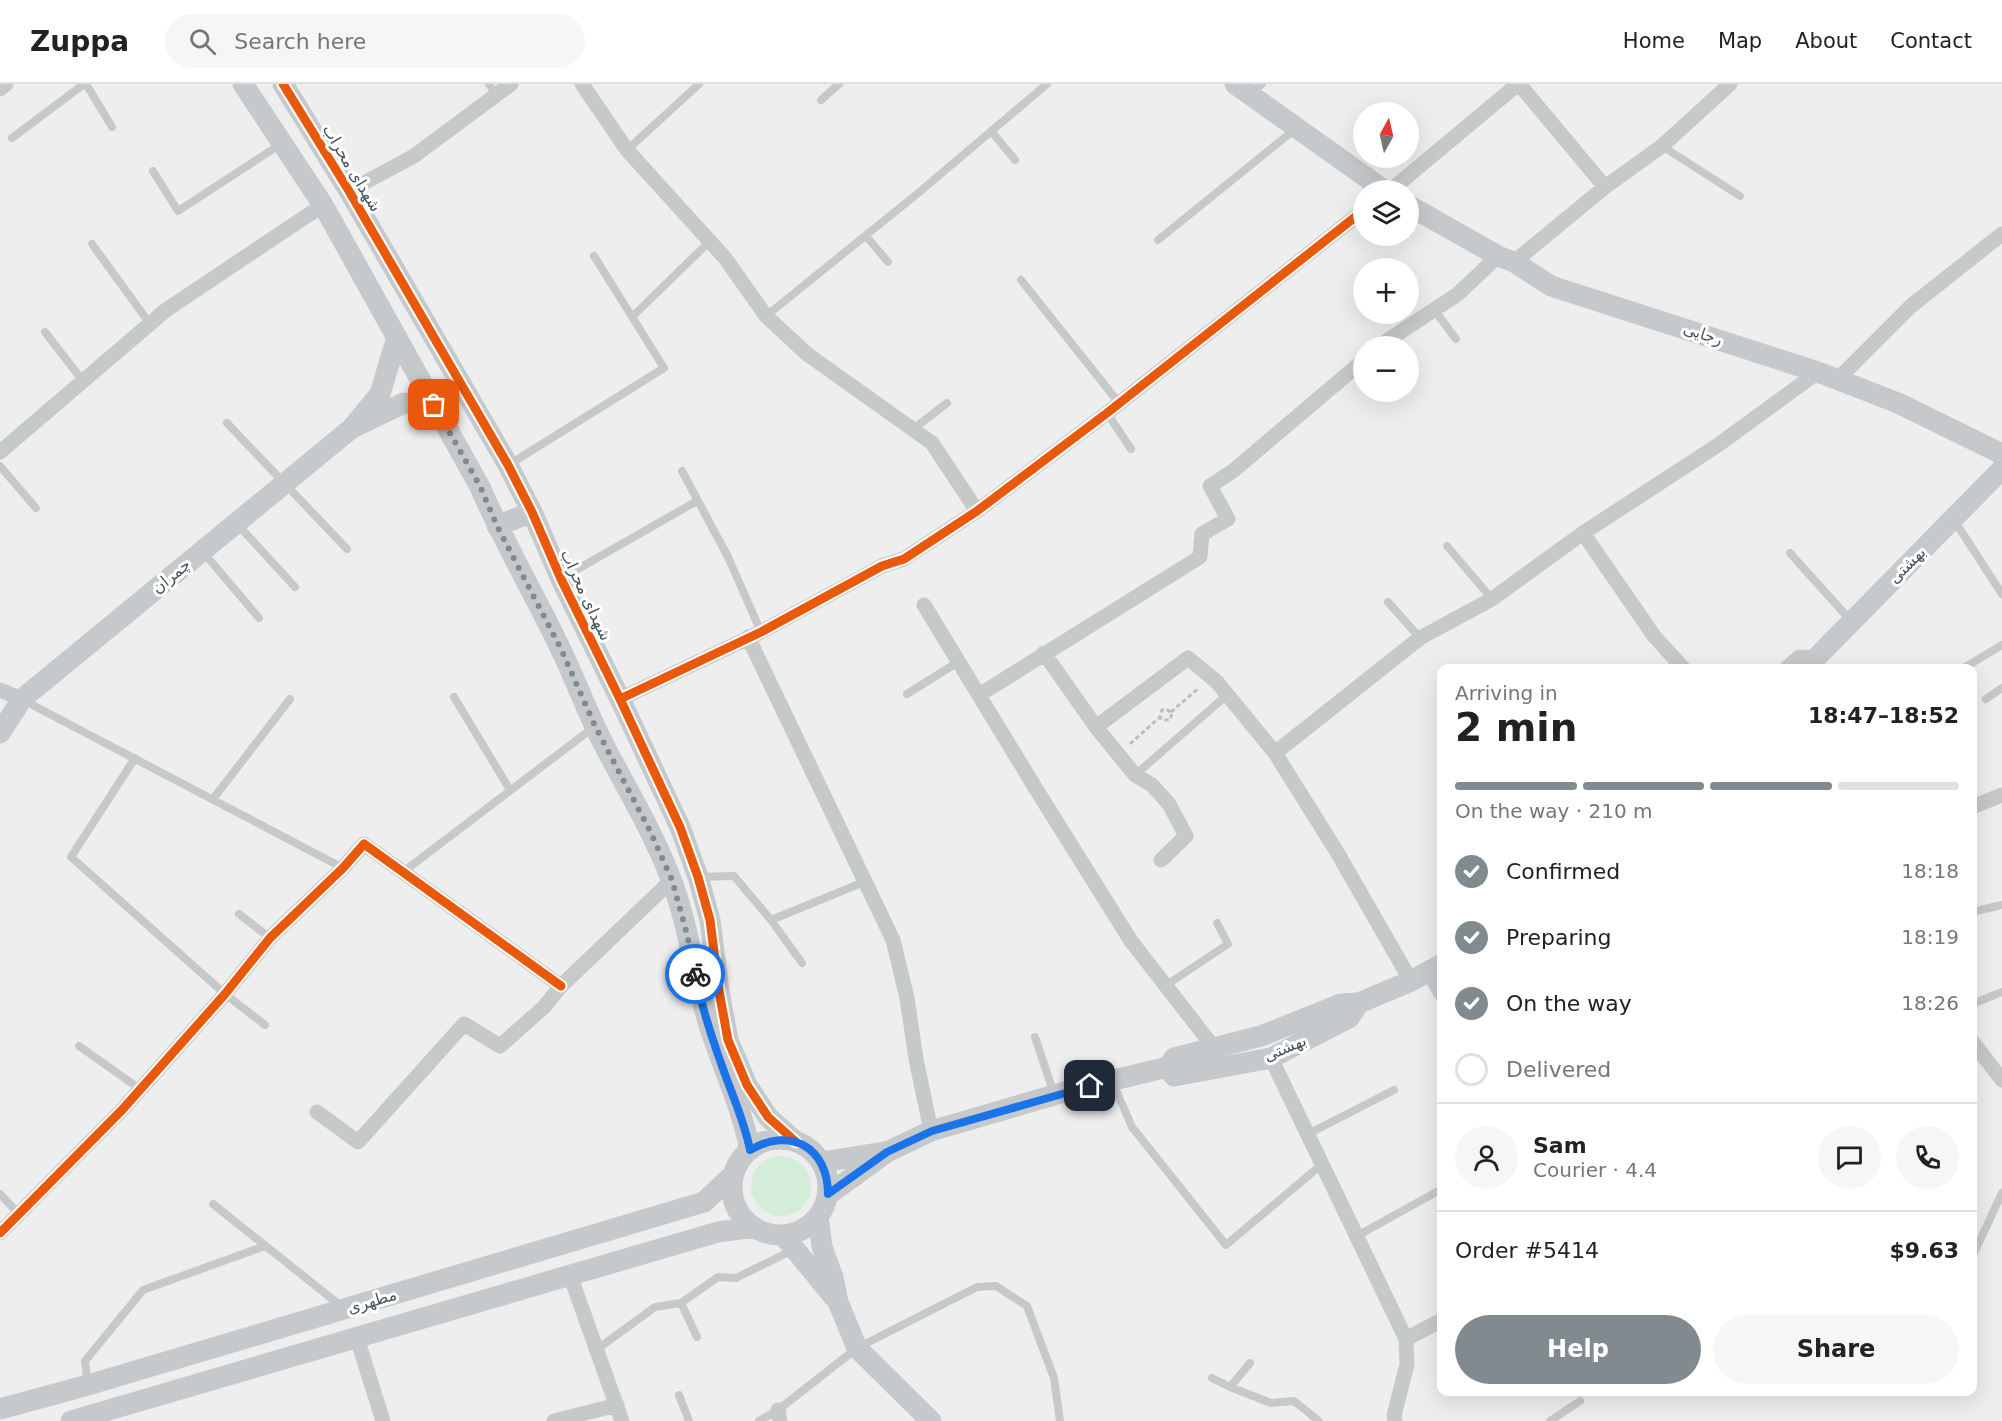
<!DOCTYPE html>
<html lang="en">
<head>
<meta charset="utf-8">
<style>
  body { margin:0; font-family:"DejaVu Sans","Noto Sans Arabic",sans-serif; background:#f6f6f6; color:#222; height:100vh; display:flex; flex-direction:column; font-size:22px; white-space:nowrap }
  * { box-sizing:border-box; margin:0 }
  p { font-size:20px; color:#767676 }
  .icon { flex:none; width:33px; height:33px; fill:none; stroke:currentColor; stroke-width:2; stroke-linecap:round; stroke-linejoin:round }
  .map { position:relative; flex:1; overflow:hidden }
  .details { position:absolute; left:1437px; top:580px; width:540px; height:732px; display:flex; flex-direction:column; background:#fff; border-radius:12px; box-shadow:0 6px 24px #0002 }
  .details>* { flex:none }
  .needle { width:39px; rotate:8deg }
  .fabs { position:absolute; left:1353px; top:18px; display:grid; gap:12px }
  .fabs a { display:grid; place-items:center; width:66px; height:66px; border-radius:50%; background:#fff; box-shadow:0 6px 24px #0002; font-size:30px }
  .pin { position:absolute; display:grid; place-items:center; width:51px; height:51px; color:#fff; margin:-26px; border-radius:12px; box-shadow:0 3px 9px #0006 }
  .courier { position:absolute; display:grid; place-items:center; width:60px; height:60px; margin:-30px; border:4px solid #1a73e8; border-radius:50%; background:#fff; color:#222; box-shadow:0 2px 8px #0007 }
  .overview em { font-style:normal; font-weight:800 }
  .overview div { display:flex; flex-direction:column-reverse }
  .overview { display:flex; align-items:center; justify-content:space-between; height:102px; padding:0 18px }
  h1 { font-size:39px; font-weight:800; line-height:45px }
  .bar { display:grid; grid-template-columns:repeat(4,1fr); gap:9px 6px; align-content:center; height:72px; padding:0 18px }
  .bar i { height:8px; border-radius:4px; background:#e0e0e0 }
  .bar .selected { background:#818a8e }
  .bar p { grid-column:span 4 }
  .line { display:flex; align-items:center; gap:15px; padding:0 18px; border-top:2px solid #e0e0e0 }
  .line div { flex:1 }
  .round { display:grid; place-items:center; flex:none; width:63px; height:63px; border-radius:32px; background:#f6f6f6 }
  ol { padding:0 18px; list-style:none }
  li { display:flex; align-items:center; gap:18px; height:66px }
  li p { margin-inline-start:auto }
  li .icon { padding:6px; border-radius:50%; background:#818a8e; color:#fff; stroke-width:4 }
  li:last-child { color:#767676 }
  li i { width:33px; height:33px; border:3px solid #e0e0e0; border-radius:50% }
  .cta { display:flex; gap:12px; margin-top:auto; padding:12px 18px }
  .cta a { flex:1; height:69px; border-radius:36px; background:#818a8e; color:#fff; font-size:24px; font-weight:800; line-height:69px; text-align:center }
  .cta a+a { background:#f6f6f6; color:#222 }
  header { display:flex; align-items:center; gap:36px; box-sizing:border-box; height:84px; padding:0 30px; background:#fff; border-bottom:2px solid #e0e0e0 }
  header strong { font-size:28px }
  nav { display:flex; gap:33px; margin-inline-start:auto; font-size:21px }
  .search { width:420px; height:54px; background:#f6f6f6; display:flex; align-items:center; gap:15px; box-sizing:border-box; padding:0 21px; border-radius:33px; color:#767676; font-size:22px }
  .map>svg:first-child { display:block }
  .green { fill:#d3edd9 }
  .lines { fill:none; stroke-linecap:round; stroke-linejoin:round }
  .path { stroke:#b5c1bc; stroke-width:3; stroke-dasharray:4.5 3; stroke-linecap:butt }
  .lane { stroke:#c6c9ca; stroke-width:8 }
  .street { stroke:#c6c9ca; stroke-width:15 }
  .secondary { stroke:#c6c9cc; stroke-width:21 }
  .cycleway-casing { stroke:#fff; stroke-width:13 }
  .cycleway { stroke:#e8590c; stroke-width:9 }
  .done { stroke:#818a8e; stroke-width:6; stroke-dasharray:0 10.8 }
  .route { stroke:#1a73e8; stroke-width:8 }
  .labels { text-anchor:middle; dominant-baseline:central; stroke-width:6; stroke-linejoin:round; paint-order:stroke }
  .street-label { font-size:16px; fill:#46545a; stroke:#fff }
</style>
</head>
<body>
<header>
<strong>Zuppa</strong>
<div class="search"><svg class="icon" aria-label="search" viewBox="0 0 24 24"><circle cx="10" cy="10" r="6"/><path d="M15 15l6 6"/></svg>Search here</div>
<nav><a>Home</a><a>Map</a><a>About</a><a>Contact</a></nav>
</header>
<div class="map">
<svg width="2002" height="1337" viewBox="0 0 2002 1337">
  <rect width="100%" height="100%" fill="#efeeee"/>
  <!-- green -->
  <path class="green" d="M751 1102a30 30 0 1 1 60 0a30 30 0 1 1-60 0Z"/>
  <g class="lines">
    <!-- path -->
    <path class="path" d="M 1171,628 L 1199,604
      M 1130,660 L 1160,633 L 1162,626 L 1166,625 L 1172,629 L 1170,636 L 1162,636 L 1160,633"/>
    <!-- lane -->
    <path class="lane" d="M 86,0 L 112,43
      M 489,0 L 496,10
      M 1250,10 L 1262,0
      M 821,16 L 839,0
      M 991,47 L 1015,76
      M 12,54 L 84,0
      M 1662,62 L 1740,112
      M 627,66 L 699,0
      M 153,87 L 178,127 L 281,60
      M 866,152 L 888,178
      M 1158,156 L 1294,46
      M 92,160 L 150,240
      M 1021,196 L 1119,319
      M 1435,227 L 1456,255
      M 766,232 L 917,110 L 1047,0
      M 632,233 L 710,157
      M 45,248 L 83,297
      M 1107,329 L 1131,365
      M 227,339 L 347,465
      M 912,346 L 947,319
      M 510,380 L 664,284 L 594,172
      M 0,382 L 36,424
      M 682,387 L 728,473 L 761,548
      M 1954,436 L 2002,510
      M 237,440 L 295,503
      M 1447,462 L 1492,515
      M 203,468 L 259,534
      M 1790,469 L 1851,537
      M 562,494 L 697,417
      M 1388,518 L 1420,554
      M 1962,585 L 2002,561
      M 907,610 L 958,578
      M 454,613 L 510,706
      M 1986,615 L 2002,604
      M 23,616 L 343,784
      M 135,674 L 71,773 L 225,910 L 265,941
      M 1135,691 L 1227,611
      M 213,715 L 290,615
      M 403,788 L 594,643
      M 699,793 L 734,792 L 771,836 L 802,879
      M 1972,828 L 2002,821
      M 239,830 L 270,854
      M 771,836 L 864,798
      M 1165,902 L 1228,860 L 1217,839
      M 1972,920 L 2002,908
      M 1035,953 L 1054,1010
      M 79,962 L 140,1005
      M 1112,997 L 1132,1043 L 1226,1161 L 1321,1081
      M 1308,1050 L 1394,1006
      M 0,1110 L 19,1130
      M 213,1120 L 341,1222
      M 1355,1153 L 1442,1105
      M 1974,1169 L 2002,1109
      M 681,1219 L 697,1253
      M 596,1266 L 655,1223 L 681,1219 L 718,1193 L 736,1194 L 793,1166
      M 1212,1294 L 1230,1303 L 1271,1319 L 1294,1317 L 1319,1337
      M 88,1300 L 85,1277 L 143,1206 L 265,1162
      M 1230,1303 L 1250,1279
      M 679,1311 L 689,1337
      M 759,1337 L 778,1326 L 857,1264 L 977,1203 L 996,1202 L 1027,1222 L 1054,1294 L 1060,1337
      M 1550,1337 L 1580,1317"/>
    <!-- street -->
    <path class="street" d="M 582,0 L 627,66 L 725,174 L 766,232 L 807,270 L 932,359 L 977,427
      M 1519,0 L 1605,103
      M 0,5 L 6,0
      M 1391,106 L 1518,0
      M 349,107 L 414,72 L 511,0
      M 1514,178 L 1605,103 L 1662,62 L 1730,0
      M 1379,262 L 1458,210 L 1498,172
      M 1838,295 L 1911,222 L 2002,150
      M 0,368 L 166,226 L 323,121
      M 1583,449 L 1654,552 L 1684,585
      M 924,521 L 1036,705 L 1131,857 L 1215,965
      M 748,553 L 893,856 L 907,914 L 916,975 L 931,1047
      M 1044,569 L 1096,643 L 1135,691 L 1152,701 L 1169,720 L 1186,752 L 1161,776
      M 0,606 L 22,615
      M 979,611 L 1200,473 L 1202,450 L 1228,435 L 1210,402 L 1233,387 L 1364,276
      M 620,615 L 761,548 L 882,482 L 904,475 L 977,427 L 1107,329 L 1364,126
      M 1096,643 L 1188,574 L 1217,598 L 1275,669 L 1337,768 L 1411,897
      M 1275,669 L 1420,554 L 1492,515 L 1583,449 L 1718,361 L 1818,288
      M 1972,723 L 2002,711
      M 1428,888 L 1442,911
      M 1972,957 L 2002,996
      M 1271,974 L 1406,1255 L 1407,1281 L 1394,1331 L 1395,1337
      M 317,1028 L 358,1058 L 464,940 L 500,962 L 544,923 L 561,902 L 672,796
      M 0,1149 L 122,1026 L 225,910 L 270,854 L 343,784 L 364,760 L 561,902
      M 570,1191 L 622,1337
      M 357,1254 L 383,1337
      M 1406,1255 L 1442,1236
      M 778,1326 L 780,1337
      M 554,1337 L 617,1321"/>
    <!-- secondary -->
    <path class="secondary" d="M 243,0 L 323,121 L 480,403 C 504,459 535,511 561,566 C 576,597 588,630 604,661 C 627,705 653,748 671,795 C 689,842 694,893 709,941 C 722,982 742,1024 750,1066
      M 283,0 L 349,107 L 508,381 L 532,428 L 561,495 L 620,615 L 680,743 L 698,793 L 710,836 L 719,907 L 728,956 L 747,1001 L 768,1033 L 796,1058
      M 1235,0 L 1384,106
      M 1408,121 L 1498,172 L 1514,178 L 1551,202 L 1818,288 L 1898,319 L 2002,370
      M 397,253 L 380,310 L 352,344 L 404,319 L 434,321
      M 497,442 L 532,428
      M 1790,585 L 1800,576 L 1813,577
      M 1809,585 L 1813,577 L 2002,385
      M 0,649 L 22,615 L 352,344
      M 1168,983 L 1174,992 L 1271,974 L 1349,934 L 1359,919
      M732 1103a48 48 0 1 1 96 0a48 48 0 1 1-96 0Z
      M 822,1078 L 884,1068
      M 828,1111 L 887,1068 L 931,1047 L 1068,1007 L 1168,983 L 1174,974 L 1261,952 L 1341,920 L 1359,919 L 1411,897 L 1442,880
      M 818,1132 L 822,1163 L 833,1193 L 838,1218 L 857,1264 L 931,1337
      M 783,1151 L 834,1213
      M 0,1325 L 88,1301 L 704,1118 L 734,1090
      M 71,1337 L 718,1148 L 754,1143"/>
    <!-- cycleway casing -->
    <g class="cycleway-casing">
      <path id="cycleway" d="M 283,0 L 349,107 L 508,381 L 532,428 L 561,495 L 620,615 L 680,743 L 698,793 L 710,836 L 719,907 L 728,956 L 747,1001 L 768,1033 L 796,1058
        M 620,615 L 761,548 L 882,482 L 904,475 L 977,427 L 1107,329 L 1364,126
        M 0,1149 L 122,1026 L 225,910 L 270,854 L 343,784 L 364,760 L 561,902"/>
    </g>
    <!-- cycleway -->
    <use href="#cycleway" class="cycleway"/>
  </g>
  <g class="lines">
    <!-- done -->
    <path class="done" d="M 434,321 L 480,402 L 497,442 L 561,565 L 595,642 L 650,747 L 672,796 L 687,850 L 695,890"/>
    <!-- route -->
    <path class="route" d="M 695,890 C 703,930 717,970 732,1009 C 739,1028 746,1045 750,1066 C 791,1042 828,1064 828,1110 L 887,1068 L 932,1047 L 1090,1002"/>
  </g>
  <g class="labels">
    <!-- street labels -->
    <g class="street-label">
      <text transform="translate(352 84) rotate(59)">شهدای محراب</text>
      <text transform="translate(1703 250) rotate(18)">رجایی</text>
      <text transform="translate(1907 481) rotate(-45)">بهشتی</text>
      <text transform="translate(171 492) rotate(-39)">چمران</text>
      <text transform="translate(586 511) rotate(65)">شهدای محراب</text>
      <text transform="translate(1285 964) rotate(-23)">بهشتی</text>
      <text transform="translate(372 1217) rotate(-17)">مطهری</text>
    </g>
  </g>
</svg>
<div class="fabs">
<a><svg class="needle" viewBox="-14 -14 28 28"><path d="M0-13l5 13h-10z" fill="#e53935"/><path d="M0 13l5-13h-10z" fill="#767676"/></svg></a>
<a><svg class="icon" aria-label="layers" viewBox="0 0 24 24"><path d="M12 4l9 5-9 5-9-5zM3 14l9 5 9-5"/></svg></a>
<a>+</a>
<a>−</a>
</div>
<div class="pin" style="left:434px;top:321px;background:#ea580c"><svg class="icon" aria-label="bag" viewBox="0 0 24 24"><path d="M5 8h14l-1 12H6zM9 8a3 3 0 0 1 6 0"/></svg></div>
<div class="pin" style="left:1090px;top:1002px;background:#1f2937"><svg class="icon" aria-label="home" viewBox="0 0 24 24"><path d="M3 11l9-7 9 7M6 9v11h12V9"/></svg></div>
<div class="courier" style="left:695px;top:890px"><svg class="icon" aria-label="bike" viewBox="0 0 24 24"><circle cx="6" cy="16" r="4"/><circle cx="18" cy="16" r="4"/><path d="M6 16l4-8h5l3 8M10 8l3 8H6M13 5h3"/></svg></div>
<section class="details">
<div class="overview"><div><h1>2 min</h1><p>Arriving in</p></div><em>18:47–18:52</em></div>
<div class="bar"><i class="selected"></i><i class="selected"></i><i class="selected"></i><i></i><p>On the way · 210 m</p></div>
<ol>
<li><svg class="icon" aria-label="check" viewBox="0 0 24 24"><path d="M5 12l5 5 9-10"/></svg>Confirmed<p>18:18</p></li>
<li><svg class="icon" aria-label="check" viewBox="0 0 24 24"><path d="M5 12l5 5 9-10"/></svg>Preparing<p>18:19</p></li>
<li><svg class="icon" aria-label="check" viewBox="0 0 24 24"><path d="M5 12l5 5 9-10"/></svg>On the way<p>18:26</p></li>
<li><i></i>Delivered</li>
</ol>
<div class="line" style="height:108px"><a class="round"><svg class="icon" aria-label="person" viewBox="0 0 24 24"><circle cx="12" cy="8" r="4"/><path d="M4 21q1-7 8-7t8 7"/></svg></a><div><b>Sam</b><p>Courier · 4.4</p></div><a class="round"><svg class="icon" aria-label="chat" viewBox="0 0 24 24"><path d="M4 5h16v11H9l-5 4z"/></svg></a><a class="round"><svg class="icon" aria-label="phone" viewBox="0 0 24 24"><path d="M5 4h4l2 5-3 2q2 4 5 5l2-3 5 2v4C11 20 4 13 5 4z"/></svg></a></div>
<div class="line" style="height:78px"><div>Order #5414</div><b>$9.63</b></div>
<div class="cta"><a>Help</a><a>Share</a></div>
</section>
</div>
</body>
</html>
